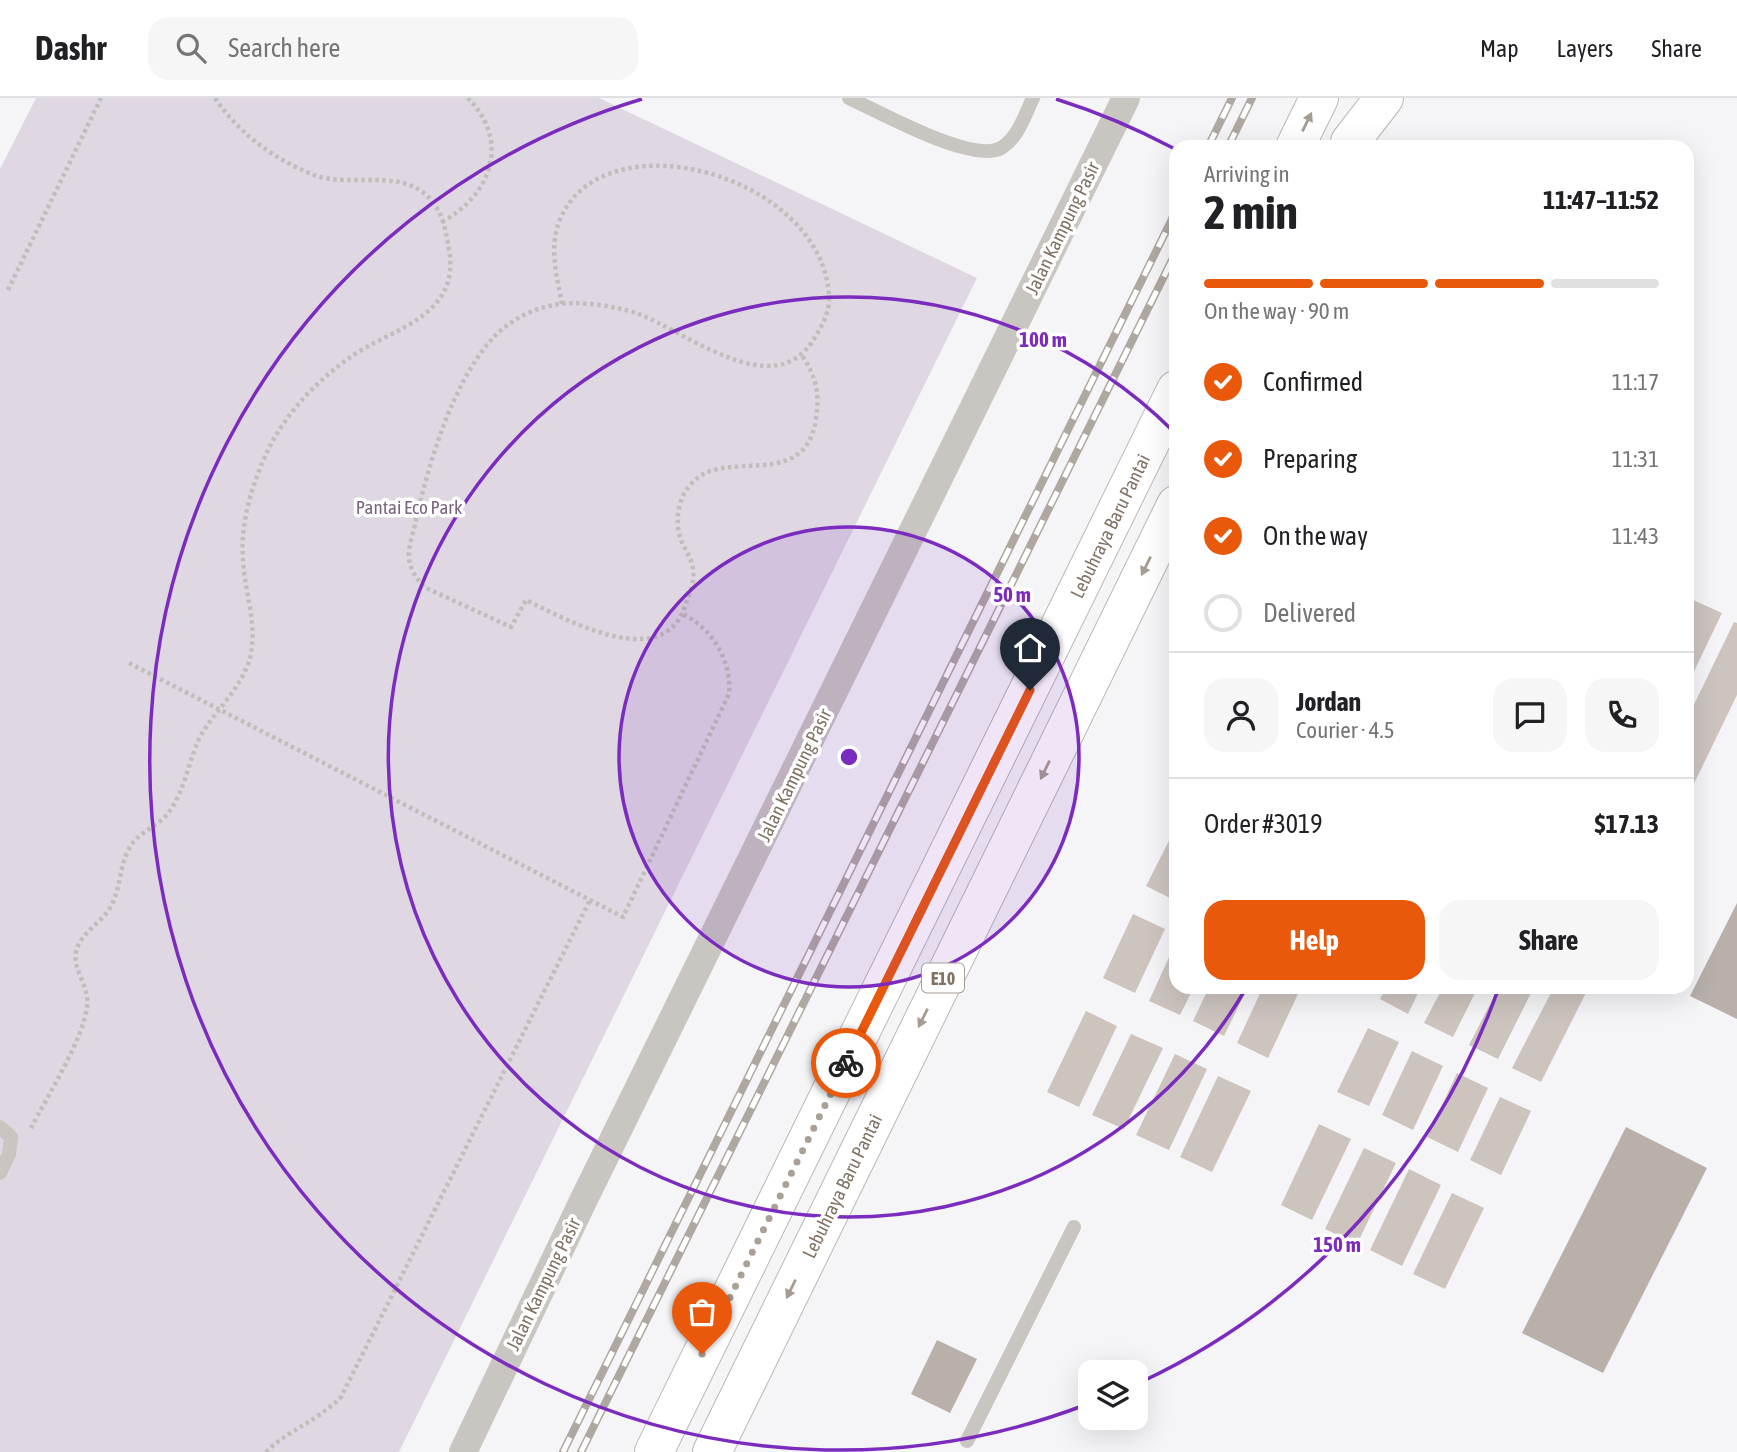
<!DOCTYPE html>
<html lang="en">
<head>
<meta charset="utf-8">
<style>
  body { margin:0; font-family:"Asap Condensed",sans-serif; background:#f6f6f6; color:#202124; height:100vh; display:flex; flex-direction:column; font-size:26px; white-space:nowrap }
  * { box-sizing:border-box; margin:0 }
  p { font-size:23px; color:#757577 }
  .icon { flex:none; width:38px; height:38px; fill:none; stroke:currentColor; stroke-width:2; stroke-linecap:round; stroke-linejoin:round }
  .map { position:relative; flex:1; overflow:hidden }
  .side { position:absolute; left:1169px; top:42px; width:525px; height:854px; display:flex; flex-direction:column; background:#fff; border-radius:21px; box-shadow:0 7px 28px #0002 }
  .side>* { flex:none }
  .tools { position:absolute; left:1078px; top:1262px; display:grid; gap:14px }
  .tools a { display:grid; place-items:center; width:70px; height:70px; border-radius:14px; background:#fff; box-shadow:0 7px 28px #0002; font-size:35px }
  .pin { position:absolute; display:grid; place-items:center; width:60px; height:60px; color:#fff; margin:-72px -30px; border-radius:50% 50% 50% 0; rotate:-45deg; box-shadow:0 0 7px #0007 }
  .pin .icon { rotate:45deg }
  .courier { position:absolute; display:grid; place-items:center; width:70px; height:70px; margin:-35px; border:5px solid #ea580c; border-radius:50%; background:#fff; color:#222; box-shadow:0 2px 9px #0007 }
  .summary em { font-style:normal; font-weight:700 }
  .summary div { display:flex; flex-direction:column-reverse }
  .summary { display:flex; align-items:center; justify-content:space-between; height:119px; padding:0 35px }
  h1 { font-size:46px; font-weight:700; line-height:52px }
  .bar { display:grid; grid-template-columns:repeat(4,1fr); gap:10px 7px; align-content:center; height:84px; padding:0 35px }
  .bar i { height:9px; border-radius:5px; background:#e0e0e0 }
  .bar .on { background:#ea580c }
  .bar p { grid-column:span 4 }
  .line { display:flex; align-items:center; gap:18px; padding:0 35px; border-top:2px solid #e0e0e0 }
  .line div { flex:1 }
  .round { display:grid; place-items:center; flex:none; width:74px; height:74px; border-radius:21px; background:#f6f6f6 }
  ol { padding:0 35px; list-style:none }
  li { display:flex; align-items:center; gap:21px; height:77px }
  li p { margin-inline-start:auto }
  li .icon { padding:7px; border-radius:50%; background:#ea580c; color:#fff; stroke-width:4 }
  li:last-child { color:#757577 }
  li i { width:38px; height:38px; border:4px solid #e0e0e0; border-radius:50% }
  .button { display:flex; gap:14px; margin-top:auto; padding:14px 35px }
  .button a { flex:1; height:80px; border-radius:21px; background:#ea580c; color:#fff; font-size:28px; font-weight:700; line-height:80px; text-align:center }
  .button a+a { background:#f6f6f6; color:#202124 }
  header { display:flex; align-items:center; gap:42px; box-sizing:border-box; height:98px; padding:0 35px; background:#fff; border-bottom:2px solid #e0e0e0 }
  header strong { font-size:33px }
  nav { display:flex; gap:38px; margin-inline-start:auto; font-size:24px }
  .search { width:490px; height:63px; background:#f6f6f6; display:flex; align-items:center; gap:18px; box-sizing:border-box; padding:0 24px; border-radius:21px; color:#757577; font-size:26px }
  .map>svg:first-child { display:block }
  .green { fill:#dfd8e2 }
  .water { fill:#cdc4be }
  .building { fill:#b8b0a9 }
  .lines { fill:none; stroke-linecap:round; stroke-linejoin:round }
  .motorway-casing { stroke:#bbb8b4; stroke-width:40 }
  .path { stroke:#c0beba; stroke-width:4.5; stroke-dasharray:3.5 3.5; stroke-linecap:butt }
  .service { stroke:#c9c5c0; stroke-width:14 }
  .minor { stroke:#c9c5c0; stroke-width:28 }
  .motorway { stroke:#fff; stroke-width:38 }
  .rail-casing { stroke:#afa8a1; stroke-width:8 }
  .rail { stroke:#fff; stroke-width:5; stroke-dasharray:16; stroke-linecap:butt }
  .oneway { fill:#a79c91 }
  .done { stroke:#aaa096; stroke-width:7; stroke-dasharray:0 12.6 }
  .route { stroke:#ea580c; stroke-width:9 }
  .ring { fill:none; stroke:#7b2cbf; stroke-width:3.5 }
  .labels { text-anchor:middle; dominant-baseline:central; stroke-width:7; stroke-linejoin:round; paint-order:stroke }
  .shield { fill:#fff; stroke:#a79c91; stroke-width:2 }
  .shield-label { font-size:18px; font-weight:bold; fill:#817262 }
  .street-label { font-size:19px; fill:#817262; stroke:#fff }
  .park-label { font-size:19px; fill:#7b657e; stroke:#fff }
  .centre { fill:#7b2cbf; stroke:#fff; stroke-width:3.5 }
  .ring-label { font-size:21px; text-anchor:middle; font-weight:bold; fill:#7b2cbf; stroke:#fff; stroke-width:7; stroke-linejoin:round; paint-order:stroke }
</style>
</head>
<body>
<header>
<strong>Dashr</strong>
<div class="search"><svg class="icon" aria-label="search" viewBox="0 0 24 24"><circle cx="10" cy="10" r="6"/><path d="M15 15l6 6"/></svg>Search here</div>
<nav><a>Map</a><a>Layers</a><a>Share</a></nav>
</header>
<div class="map">
<svg width="1737" height="1354" viewBox="0 0 1737 1354">
  <rect width="100%" height="100%" fill="#f5f5f8"/>
  <!-- green -->
  <path class="green" d="M 36,0 L 599,0 L 977,180 L 399,1354 L 0,1354 L 0,71 Z"/>
  <!-- water -->
  <path class="water" d="M 1691,501 L 1722,515 L 1687,588 L 1687,509 Z
    M 1734,524 L 1737,525 L 1737,597 L 1687,700 L 1687,621 Z
    M 1176,729 L 1176,799 L 1174,802 L 1146,788 Z
    M 1133,816 L 1165,831 L 1135,895 L 1103,880 Z
    M 1176,844 L 1176,889 L 1194,889 L 1180,917 L 1149,903 Z
    M 1209,889 L 1248,889 L 1224,938 L 1193,923 Z
    M 1263,889 L 1283,889 L 1298,896 L 1268,960 L 1237,945 Z
    M 1386,889 L 1421,889 L 1408,916 L 1380,901 Z
    M 1443,889 L 1478,889 L 1453,939 L 1424,925 Z
    M 1499,889 L 1534,889 L 1498,961 L 1469,947 Z
    M 1554,889 L 1589,889 L 1541,984 L 1512,970 Z
    M 1086,913 L 1117,928 L 1079,1009 L 1047,994 Z
    M 1368,930 L 1399,944 L 1369,1008 L 1337,994 Z
    M 1131,936 L 1163,950 L 1124,1031 L 1092,1017 Z
    M 1412,953 L 1443,968 L 1413,1032 L 1382,1017 Z
    M 1175,956 L 1207,971 L 1169,1052 L 1136,1037 Z
    M 1457,975 L 1488,990 L 1458,1054 L 1427,1039 Z
    M 1218,978 L 1251,993 L 1212,1074 L 1180,1059 Z
    M 1500,999 L 1531,1013 L 1501,1077 L 1470,1062 Z
    M 1319,1026 L 1351,1041 L 1312,1122 L 1281,1107 Z
    M 1364,1050 L 1396,1065 L 1357,1146 L 1325,1131 Z
    M 1409,1071 L 1441,1087 L 1402,1168 L 1370,1152 Z
    M 1452,1095 L 1484,1110 L 1445,1191 L 1413,1176 Z"/>
  <!-- building -->
  <path class="building" d="M 1737,805 L 1737,921 L 1690,898 Z
    M 1626,1029 L 1707,1070 L 1603,1275 L 1522,1235 Z
    M 937,1242 L 977,1261 L 950,1315 L 911,1296 Z"/>
  <g class="lines">
    <!-- motorway casing -->
    <g class="motorway-casing">
      <path id="motorway" d="M 1350,44 L 1384,0
        M 1295,49 L 1319,0
        M 654,1354 L 1176,292
        M 712,1354 L 1176,407"/>
    </g>
    <!-- path -->
    <path class="path" d="M 442,124 C 491,97 511,44 468,0
      M 8,192 L 101,0
      M 562,206 C 557,180 549,150 559,124 C 600,16 823,76 829,198 C 830,215 821,230 812,244 C 771,305 684,232 636,215 C 614,208 576,202 553,207 C 529,212 507,224 491,242 C 452,287 429,364 416,422 C 414,433 408,448 409,460 C 410,472 417,481 424,489 L 511,529 L 526,502 C 565,521 663,576 685,508 C 689,497 695,484 693,472 C 692,460 685,452 681,442 C 674,423 678,397 694,383 C 727,350 805,394 816,321 C 820,295 816,278 801,256
      M 129,565 L 623,819 L 729,596 C 732,562 712,531 683,516
      M 31,1030 C 47,999 84,940 87,908 C 90,886 70,871 77,850 C 84,832 103,824 111,808 C 121,790 119,769 129,751 C 137,734 157,730 168,715 C 188,690 188,655 206,629 C 222,606 246,583 251,555 C 257,524 244,491 243,461 C 240,424 253,383 269,350 C 288,313 315,285 349,260 C 391,230 461,220 449,151 C 447,139 444,122 438,112 C 411,64 354,92 314,77 C 274,61 239,36 215,0
      M 266,1354 C 290,1331 316,1324 341,1299 L 590,802"/>
    <!-- service -->
    <path class="service" d="M 849,0 C 880,14 972,66 1001,50 C 1018,40 1025,17 1033,0
      M 0,1029 L 11,1039 L 9,1056 L 0,1075
      M 967,1343 L 1074,1129"/>
    <!-- minor -->
    <path class="minor" d="M 463,1354 L 585,1099 L 1126,0"/>
    <!-- motorway -->
    <use href="#motorway" class="motorway"/>
    <!-- rail casing -->
    <g class="rail-casing">
      <path id="rail" d="M 1208,49 L 1232,0
        M 1228,49 L 1252,0
        M 563,1354 L 1176,113
        M 581,1354 L 1176,154"/>
    </g>
    <!-- rail -->
    <use href="#rail" class="rail"/>
  </g>
  <!-- one-way arrows -->
  <defs><path id="oneway-solid" d="M-6-.8H1V-3.2L6.5 0L1 3.2V.8H-6Z" transform="scale(1.75)"/></defs>
  <g class="oneway">
    <use href="#oneway-solid" transform="translate(1307 24) rotate(-64)"/>
    <use href="#oneway-solid" transform="translate(1146 468) rotate(116)"/>
    <use href="#oneway-solid" transform="translate(1045 672) rotate(116)"/>
    <use href="#oneway-solid" transform="translate(923 920) rotate(116)"/>
    <use href="#oneway-solid" transform="translate(791 1191) rotate(116)"/>
  </g>
  <g class="lines">
    <!-- done -->
    <path class="done" d="M 702,1256 L 846,965"/>
    <!-- route -->
    <path class="route" d="M 846,965 L 1030,592"/>
  </g>
  <!-- distance rings -->
  <circle cx="849" cy="659" r="230" fill="#7b2cbf" fill-opacity=".12"/>
  <g class="ring">
    <circle cx="849" cy="659" r="230"/>
    <path d="M1245 892A460 460 0 1 1 1174 334"/>
    <path d="M1499 889A690 690 0 0 1 1141 1284M1085 1307A690 690 0 1 1 642 1M1056 1A690 690 0 0 1 1173 50"/>
  </g>
  <g class="labels">
    <!-- shield labels -->
    <rect class="shield" x="922" y="865.5" width="42" height="29" rx="5"/>
    <g class="shield-label">
      <text x="943" y="880">E10</text>
    </g>
    <!-- street labels -->
    <g class="street-label">
      <text transform="translate(1062 130) rotate(-64)">Jalan Kampung Pasir</text>
      <text transform="translate(1110 428) rotate(-64)">Lebuhraya Baru Pantai</text>
      <text transform="translate(794 677) rotate(-64)">Jalan Kampung Pasir</text>
      <text transform="translate(842 1088) rotate(-64)">Lebuhraya Baru Pantai</text>
      <text transform="translate(543 1186) rotate(-64)">Jalan Kampung Pasir</text>
    </g>
    <!-- park labels -->
    <g class="park-label">
      <text x="409" y="409">Pantai Eco Park</text>
    </g>
  </g>
  <circle cx="849" cy="659" r="10" class="centre"/>
  <g class="ring-label">
    <text x="1043" y="249">100 m</text>
    <text x="1012" y="504">50 m</text>
    <text x="1337" y="1154">150 m</text>
  </g>
</svg>
<div class="tools">
<a><svg class="icon" aria-label="layers" viewBox="0 0 24 24"><path d="M12 4l9 5-9 5-9-5zM3 14l9 5 9-5"/></svg></a>
</div>
<div class="pin" style="left:702px;top:1256px;background:#ea580c"><svg class="icon" aria-label="bag" viewBox="0 0 24 24"><path d="M5 8h14l-1 12H6zM9 8a3 3 0 0 1 6 0"/></svg></div>
<div class="pin" style="left:1030px;top:592px;background:#1f2937"><svg class="icon" aria-label="home" viewBox="0 0 24 24"><path d="M3 11l9-7 9 7M6 9v11h12V9"/></svg></div>
<div class="courier" style="left:846px;top:965px"><svg class="icon" aria-label="bike" viewBox="0 0 24 24"><circle cx="6" cy="16" r="4"/><circle cx="18" cy="16" r="4"/><path d="M6 16l4-8h5l3 8M10 8l3 8H6M13 5h3"/></svg></div>
<section class="side">
<div class="summary"><div><h1>2 min</h1><p>Arriving in</p></div><em>11:47–11:52</em></div>
<div class="bar"><i class="on"></i><i class="on"></i><i class="on"></i><i></i><p>On the way · 90 m</p></div>
<ol>
<li><svg class="icon" aria-label="check" viewBox="0 0 24 24"><path d="M5 12l5 5 9-10"/></svg>Confirmed<p>11:17</p></li>
<li><svg class="icon" aria-label="check" viewBox="0 0 24 24"><path d="M5 12l5 5 9-10"/></svg>Preparing<p>11:31</p></li>
<li><svg class="icon" aria-label="check" viewBox="0 0 24 24"><path d="M5 12l5 5 9-10"/></svg>On the way<p>11:43</p></li>
<li><i></i>Delivered</li>
</ol>
<div class="line" style="height:126px"><a class="round"><svg class="icon" aria-label="person" viewBox="0 0 24 24"><circle cx="12" cy="8" r="4"/><path d="M4 21q1-7 8-7t8 7"/></svg></a><div><b>Jordan</b><p>Courier · 4.5</p></div><a class="round"><svg class="icon" aria-label="chat" viewBox="0 0 24 24"><path d="M4 5h16v11H9l-5 4z"/></svg></a><a class="round"><svg class="icon" aria-label="phone" viewBox="0 0 24 24"><path d="M5 4h4l2 5-3 2q2 4 5 5l2-3 5 2v4C11 20 4 13 5 4z"/></svg></a></div>
<div class="line" style="height:91px"><div>Order #3019</div><b>$17.13</b></div>
<div class="button"><a>Help</a><a>Share</a></div>
</section>
</div>
</body>
</html>
